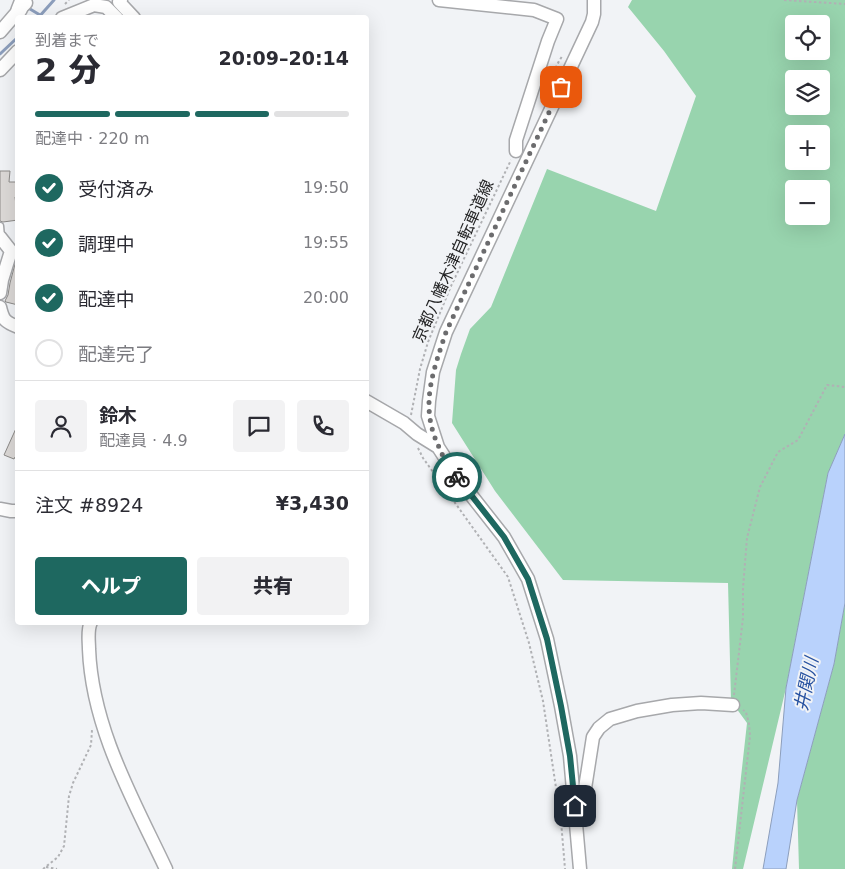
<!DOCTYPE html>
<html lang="ja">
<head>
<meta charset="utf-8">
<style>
  body { margin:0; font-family:"DejaVu Sans","Noto Sans JP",sans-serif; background:#f2f2f3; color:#2b2b33; height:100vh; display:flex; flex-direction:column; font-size:19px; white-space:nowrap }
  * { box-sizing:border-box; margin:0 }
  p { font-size:16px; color:#7c7c81 }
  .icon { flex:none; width:28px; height:28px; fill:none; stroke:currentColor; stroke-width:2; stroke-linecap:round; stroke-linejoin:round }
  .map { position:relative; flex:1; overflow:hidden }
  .drawer { position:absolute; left:15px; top:15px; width:354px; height:610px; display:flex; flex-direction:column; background:#fff; border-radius:5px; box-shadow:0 5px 20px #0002 }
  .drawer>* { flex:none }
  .tools { position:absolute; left:785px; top:15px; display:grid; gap:10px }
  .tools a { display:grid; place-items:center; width:45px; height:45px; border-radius:5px; background:#fff; box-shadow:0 5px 20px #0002; font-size:25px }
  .pin { position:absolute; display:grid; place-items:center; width:42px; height:42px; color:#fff; margin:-21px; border-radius:10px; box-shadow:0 2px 8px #0006 }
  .courier { position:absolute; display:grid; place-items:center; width:50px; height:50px; margin:-25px; border:4px solid #1e6860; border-radius:50%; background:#fff; color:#222; box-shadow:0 1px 6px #0007 }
  .summary em { font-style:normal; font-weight:800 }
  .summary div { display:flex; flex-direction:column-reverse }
  .summary { display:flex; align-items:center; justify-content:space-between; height:85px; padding:0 20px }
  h1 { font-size:32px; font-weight:800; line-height:38px }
  .bar { display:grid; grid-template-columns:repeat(4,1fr); gap:8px 5px; align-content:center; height:60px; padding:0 20px }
  .bar i { height:6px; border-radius:4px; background:#e1e1e2 }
  .bar .active { background:#1e6860 }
  .bar p { grid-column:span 4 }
  .line { display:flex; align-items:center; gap:12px; padding:0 20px; border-top:1px solid #e1e1e2 }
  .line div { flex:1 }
  .round { display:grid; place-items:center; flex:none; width:52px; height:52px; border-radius:5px; background:#f2f2f3 }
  ol { padding:0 20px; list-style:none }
  li { display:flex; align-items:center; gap:15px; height:55px }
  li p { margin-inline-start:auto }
  li .icon { padding:5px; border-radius:50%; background:#1e6860; color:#fff; stroke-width:4 }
  li:last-child { color:#7c7c81 }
  li i { width:28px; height:28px; border:2px solid #e1e1e2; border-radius:50% }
  .button { display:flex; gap:10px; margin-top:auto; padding:10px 20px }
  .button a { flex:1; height:58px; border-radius:5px; background:#1e6860; color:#fff; font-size:20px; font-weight:800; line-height:58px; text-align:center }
  .button a+a { background:#f2f2f3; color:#2b2b33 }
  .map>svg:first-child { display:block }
  .green { fill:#98d4ae; fill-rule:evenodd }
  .water { fill:#b9d2fc; stroke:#8c9ebc }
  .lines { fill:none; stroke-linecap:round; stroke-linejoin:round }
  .stream { stroke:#8c9ebc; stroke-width:3 }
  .building { fill:#dcd9d7; stroke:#8d8b89 }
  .service-casing { stroke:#a7a8ab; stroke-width:9 }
  .minor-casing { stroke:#a7a8ab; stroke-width:15 }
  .tertiary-casing { stroke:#a7a8ab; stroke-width:18 }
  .path { stroke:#b0b1b4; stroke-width:2; stroke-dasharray:2.5 2.5; stroke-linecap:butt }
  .service { stroke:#fff; stroke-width:6 }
  .minor { stroke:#fff; stroke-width:12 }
  .tertiary { stroke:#fff; stroke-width:15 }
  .done { stroke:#6c6c6e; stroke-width:5; stroke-dasharray:0 9 }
  .route { stroke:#1e6860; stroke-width:6 }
  .labels { text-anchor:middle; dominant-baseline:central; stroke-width:4; stroke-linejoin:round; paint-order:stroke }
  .street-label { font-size:16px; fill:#242425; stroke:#f1f3f6 }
  .water-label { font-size:18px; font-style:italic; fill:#2651a0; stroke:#f1f3f6 }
</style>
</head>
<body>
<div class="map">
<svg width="845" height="869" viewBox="0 0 845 869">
  <rect width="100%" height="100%" fill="#f1f3f6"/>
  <!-- green -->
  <path class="green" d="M 632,0 L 845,0 L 845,434 L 828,473 L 786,688 L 743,869 L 732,869 L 741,777 L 747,723 L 731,701 L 728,583 L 563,580 L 495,491 L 452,423 L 456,370 L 461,354 L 470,329 L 491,307 L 547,169 L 656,211 L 696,96 L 664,51 L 628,7 ZM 794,24 L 821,24 L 821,51 L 794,51 ZM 794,79 L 821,79 L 821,106 L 794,106 ZM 794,134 L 821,134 L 821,161 L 794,161 ZM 794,189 L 821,189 L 821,216 L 794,216 Z
    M 845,603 L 845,869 L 799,869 L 797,800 L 834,664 Z"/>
  <!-- water -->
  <path class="water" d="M 845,434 L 845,603 L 834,664 L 797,800 L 786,869 L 763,869 L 778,783 L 786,688 L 828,473 Z"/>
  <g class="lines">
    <!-- stream -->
    <path class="stream" d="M 30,9 L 40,15
      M 38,18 L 54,0
      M 0,54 L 18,37"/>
  </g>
  <!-- building -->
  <path class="building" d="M 0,171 L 10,171 L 9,182 L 18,182 L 18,197 L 15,197 L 18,220 L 3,222 L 0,221 Z
    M 15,264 L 18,265 L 18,305 L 6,302 L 5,301 L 8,295 L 10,283 Z
    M 18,424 L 18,458 L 15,457 L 14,459 L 4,455 Z"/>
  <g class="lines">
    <!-- service casing -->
    <g class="service-casing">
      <path id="service" d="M 0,226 L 1,237"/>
    </g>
    <!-- minor casing -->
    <g class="minor-casing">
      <path id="minor" d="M 121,0 L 119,2 L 134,18
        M 439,0 L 534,10 L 557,19 L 548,41 L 516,140 L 516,151
        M 62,18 L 94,5 L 106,7 L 117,18
        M 0,32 L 19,10 L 26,3
        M 0,70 L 18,51
        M 0,237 L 11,251 L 2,280 L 0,293
        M 0,307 C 3,320 5,322 18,327
        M 366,401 L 404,423 L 417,434 L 438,447 L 460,481 L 504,537 L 528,579 L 547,639 L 561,706 L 570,756 L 580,869
        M 438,447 L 428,416 L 429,401 L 433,372 L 446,332 L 592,22 L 594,14 L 594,0
        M 0,509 L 11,511 L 18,511
        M 91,622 C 87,630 89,641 89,649 C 92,728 133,799 166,869
        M 578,818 L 583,801 L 593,737 L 599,728 L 610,719 L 637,711 L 672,705 L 701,703 L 733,705"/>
    </g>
    <!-- tertiary casing -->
    <g class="tertiary-casing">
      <path id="tertiary" d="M 19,10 L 23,0"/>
    </g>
    <!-- path -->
    <path class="path" d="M 784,0 L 845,4
      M 65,4 L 69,0
      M 547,86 L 559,61 L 563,55
      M 411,415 L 420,369 L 428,342 L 451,286 L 511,160
      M 418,448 L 423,458 L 508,577 L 529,643 L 543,701 L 561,821 L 565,869
      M 734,695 L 743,618 L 743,588 L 747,538 L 760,487 L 778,452 L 798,440 L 827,385 L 845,387
      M 46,867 L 57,869
      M 43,869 L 58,857 L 64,846 L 69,796 L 73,783 L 91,745 L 92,730
      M 735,869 L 750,736 L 749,724 L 746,712 L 743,710"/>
    <!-- service -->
    <use href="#service" class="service"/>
    <!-- minor -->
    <use href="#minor" class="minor"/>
    <!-- tertiary -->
    <use href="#tertiary" class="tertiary"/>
  </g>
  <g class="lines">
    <!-- done -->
    <path class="done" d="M 457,477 C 450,467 443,458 439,447 C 419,406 433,372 446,332 L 561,87"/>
    <!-- route -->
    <path class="route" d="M 457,477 L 504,537 L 528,579 L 547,639 L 561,706 L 570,756 L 575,806"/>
  </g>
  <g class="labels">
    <!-- street labels -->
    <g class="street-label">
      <text transform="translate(453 261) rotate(-66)">京都八幡木津自転車道線</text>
    </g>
    <!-- water labels -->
    <g class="water-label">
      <text transform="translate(806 684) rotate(-78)">井関川</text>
    </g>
  </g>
</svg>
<div class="tools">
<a><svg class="icon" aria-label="locate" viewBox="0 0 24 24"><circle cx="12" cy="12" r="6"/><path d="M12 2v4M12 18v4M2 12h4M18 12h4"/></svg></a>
<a><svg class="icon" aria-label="layers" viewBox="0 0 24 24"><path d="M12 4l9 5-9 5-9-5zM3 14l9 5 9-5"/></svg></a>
<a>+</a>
<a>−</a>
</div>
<div class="pin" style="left:561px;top:87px;background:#ea580c"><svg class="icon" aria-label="bag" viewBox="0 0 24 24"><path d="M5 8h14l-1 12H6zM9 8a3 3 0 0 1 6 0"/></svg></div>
<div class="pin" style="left:575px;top:806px;background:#1f2937"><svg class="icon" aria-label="home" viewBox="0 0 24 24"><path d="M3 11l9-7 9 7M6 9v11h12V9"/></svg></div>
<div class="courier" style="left:457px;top:477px"><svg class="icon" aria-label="bike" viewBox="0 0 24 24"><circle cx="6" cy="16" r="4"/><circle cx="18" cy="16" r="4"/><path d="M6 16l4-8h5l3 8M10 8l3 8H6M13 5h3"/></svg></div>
<section class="drawer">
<div class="summary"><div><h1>2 分</h1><p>到着まで</p></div><em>20:09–20:14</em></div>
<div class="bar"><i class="active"></i><i class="active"></i><i class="active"></i><i></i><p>配達中 · 220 m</p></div>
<ol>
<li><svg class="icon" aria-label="check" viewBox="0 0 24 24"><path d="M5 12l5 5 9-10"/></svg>受付済み<p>19:50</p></li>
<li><svg class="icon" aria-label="check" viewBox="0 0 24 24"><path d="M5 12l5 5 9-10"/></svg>調理中<p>19:55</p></li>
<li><svg class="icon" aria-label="check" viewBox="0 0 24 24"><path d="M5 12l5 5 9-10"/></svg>配達中<p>20:00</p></li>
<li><i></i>配達完了</li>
</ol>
<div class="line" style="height:90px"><a class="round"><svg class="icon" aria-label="person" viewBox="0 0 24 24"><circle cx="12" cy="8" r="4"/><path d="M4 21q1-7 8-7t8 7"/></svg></a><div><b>鈴木</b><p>配達員 · 4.9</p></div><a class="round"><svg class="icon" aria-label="chat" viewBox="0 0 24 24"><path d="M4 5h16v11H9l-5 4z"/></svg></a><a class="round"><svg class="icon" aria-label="phone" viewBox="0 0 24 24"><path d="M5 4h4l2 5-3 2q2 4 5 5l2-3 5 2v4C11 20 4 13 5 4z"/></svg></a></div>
<div class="line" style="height:65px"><div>注文 #8924</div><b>¥3,430</b></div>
<div class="button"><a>ヘルプ</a><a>共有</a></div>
</section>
</div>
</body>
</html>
